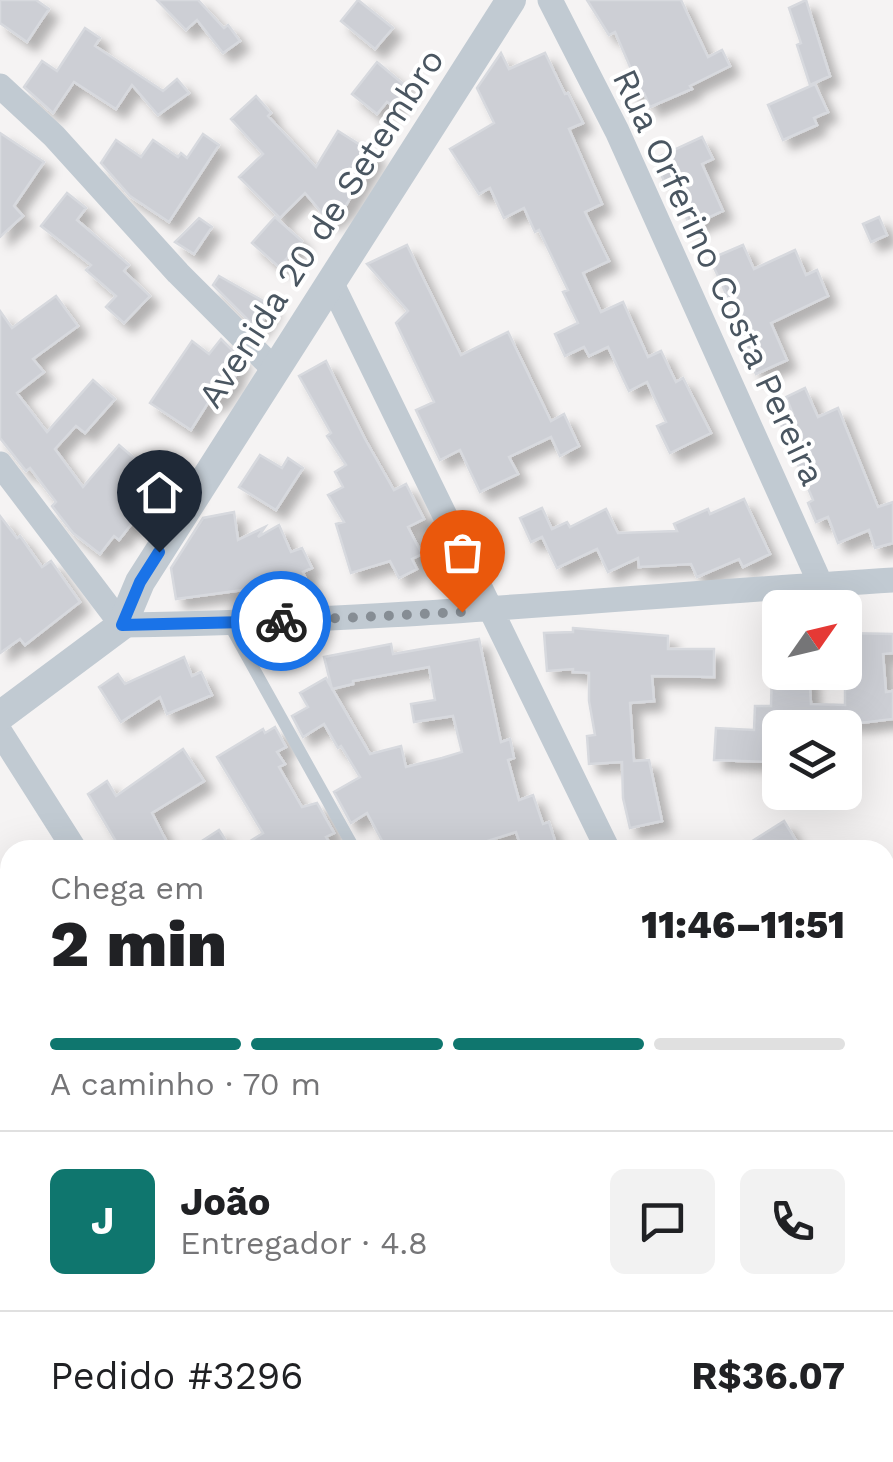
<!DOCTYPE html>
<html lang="pt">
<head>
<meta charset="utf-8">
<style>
  body { margin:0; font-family:"Work Sans",sans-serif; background:#f2f2f2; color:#202124; height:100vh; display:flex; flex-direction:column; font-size:38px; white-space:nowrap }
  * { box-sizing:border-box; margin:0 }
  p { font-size:32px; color:#757577 }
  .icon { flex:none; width:55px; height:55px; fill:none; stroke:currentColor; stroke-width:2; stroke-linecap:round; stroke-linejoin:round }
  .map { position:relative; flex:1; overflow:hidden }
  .details { position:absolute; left:0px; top:840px; width:895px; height:622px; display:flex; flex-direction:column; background:#fff; border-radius:30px 30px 0 0; box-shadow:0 10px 40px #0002 }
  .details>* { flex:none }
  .needle { width:65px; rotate:56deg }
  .controls { position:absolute; left:762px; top:590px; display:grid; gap:20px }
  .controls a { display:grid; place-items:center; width:100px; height:100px; border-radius:15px; background:#fff; box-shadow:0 10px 40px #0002; font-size:50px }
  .pin { position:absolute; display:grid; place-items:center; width:85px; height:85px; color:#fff; margin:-102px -42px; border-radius:50% 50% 50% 0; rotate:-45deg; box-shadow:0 0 10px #0007 }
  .pin .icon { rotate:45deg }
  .courier { position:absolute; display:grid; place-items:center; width:100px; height:100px; margin:-50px; border:8px solid #1a73e8; border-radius:50%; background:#fff; color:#222; box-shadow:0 2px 12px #0007 }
  .summary em { font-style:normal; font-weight:800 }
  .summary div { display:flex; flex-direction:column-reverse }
  .summary { display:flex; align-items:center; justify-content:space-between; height:170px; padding:0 50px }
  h1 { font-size:65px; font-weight:800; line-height:75px }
  .bar { display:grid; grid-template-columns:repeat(4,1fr); gap:15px 10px; align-content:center; height:120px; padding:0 50px }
  .bar i { height:12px; border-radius:8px; background:#e0e0e0 }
  .bar .selected { background:#0f766e }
  .bar p { grid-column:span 4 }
  .line { display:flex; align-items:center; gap:25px; padding:0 50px; border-top:2px solid #e0e0e0 }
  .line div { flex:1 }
  .round { display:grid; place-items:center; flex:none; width:105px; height:105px; border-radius:15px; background:#f2f2f2 }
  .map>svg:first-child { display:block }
  .water { fill:#90daee }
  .building { fill:#cdcfd5; stroke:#d7d9de; stroke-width:2.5; filter:url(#shadow) }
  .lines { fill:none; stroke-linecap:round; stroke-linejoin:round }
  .service { stroke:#c1cad2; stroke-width:12 }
  .minor { stroke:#c1cad2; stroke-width:25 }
  .tertiary { stroke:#c1cad2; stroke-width:30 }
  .done { stroke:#868d94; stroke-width:10; stroke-dasharray:0 18 }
  .route { stroke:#1a73e8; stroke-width:12 }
  .labels { text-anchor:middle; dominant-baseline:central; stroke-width:8; stroke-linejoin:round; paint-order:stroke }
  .street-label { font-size:35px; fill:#4a5661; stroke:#fff }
</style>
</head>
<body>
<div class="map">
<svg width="893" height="1462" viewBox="0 0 893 1462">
  <defs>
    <filter id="shadow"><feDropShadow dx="9" dy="9" stdDeviation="5" flood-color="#0004"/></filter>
  </defs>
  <rect width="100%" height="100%" fill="#f5f3f3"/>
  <!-- water -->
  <path class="water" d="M 74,1453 L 140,1453 L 143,1462 L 74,1462 Z"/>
  <!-- building -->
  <path class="building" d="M 0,0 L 36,0 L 49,9 L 27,42 L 0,23 Z
    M 157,0 L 198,0 L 224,28 L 228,25 L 240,41 L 223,53 L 197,20 L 186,30 Z
    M 358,0 L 393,28 L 375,49 L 341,21 Z
    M 587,0 L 681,0 L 708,57 L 722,50 L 730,66 L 690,86 L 692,89 L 650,107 L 644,93 L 634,97 L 627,81 L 634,78 L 631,69 L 615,32 L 609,35 Z
    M 806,0 L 830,76 L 810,85 L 797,45 L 801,43 L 789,8 Z
    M 85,28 L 100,38 L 95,46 L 163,91 L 177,79 L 189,93 L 158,115 L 132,85 L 116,109 L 74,82 L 53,113 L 24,87 L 42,61 L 57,71 Z
    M 501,53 L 509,69 L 545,53 L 565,94 L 568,93 L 583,123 L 569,129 L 602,204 L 585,212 L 609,261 L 583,273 L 601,312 L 623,302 L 648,357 L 661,351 L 676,382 L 683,378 L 711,433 L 670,453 L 657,426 L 666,422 L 647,382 L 629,391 L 608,347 L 589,356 L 584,347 L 565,356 L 555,334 L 578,323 L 563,292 L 568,290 L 539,230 L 535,232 L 524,208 L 504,218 L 490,188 L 479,194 L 450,149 L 494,123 L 477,88 Z
    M 377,62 L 408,88 L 393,106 L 387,102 L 377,114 L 352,94 Z
    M 815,84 L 828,112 L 814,118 L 817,125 L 783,140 L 768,105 Z
    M 256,96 L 271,113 L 268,116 L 316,167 L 338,131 L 376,155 L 345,207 L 329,221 L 305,193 L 280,218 L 239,177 L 263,154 L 231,119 Z
    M 0,133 L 44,162 L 14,206 L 23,216 L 0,237 Z
    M 203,134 L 219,145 L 169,222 L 130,196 L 101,163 L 116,140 L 141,157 L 153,140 L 178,157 L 181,153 L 187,158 Z
    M 702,137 L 713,159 L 702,164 L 723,211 L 690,226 L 669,179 L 664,181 L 654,159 Z
    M 67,193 L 86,208 L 77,220 L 129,265 L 124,271 L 150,296 L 124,323 L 106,307 L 116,296 L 86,270 L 91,265 L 41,226 Z
    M 275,217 L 302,241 L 279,267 L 252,243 Z
    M 879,217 L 887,235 L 871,242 L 863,224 Z
    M 199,218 L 212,227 L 194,254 L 175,242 Z
    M 407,245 L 461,355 L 508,332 L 551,421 L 564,414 L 579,446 L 560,456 L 551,437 L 509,457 L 518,474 L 480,492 L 460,450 L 440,460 L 416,410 L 434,402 L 396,323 L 408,311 L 367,264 Z
    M 743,245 L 754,269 L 795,250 L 806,275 L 817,270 L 828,296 L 771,323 L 787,360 L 756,374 L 741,339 L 743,338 L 734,311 L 710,259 Z
    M 219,276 L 272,306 L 257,329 L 213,285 Z
    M 56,296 L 78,326 L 33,359 L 44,372 L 17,393 L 47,432 L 93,380 L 115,399 L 85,433 L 76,426 L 55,449 L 83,487 L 119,445 L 153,474 L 124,507 L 137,517 L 119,540 L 114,536 L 100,554 L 73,533 L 52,506 L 56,502 L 30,468 L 26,471 L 0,438 L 0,311 L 12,328 Z
    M 221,339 L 242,360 L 233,372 L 236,375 L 216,402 L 211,398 L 191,430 L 150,403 L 192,341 L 209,354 Z
    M 326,361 L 365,439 L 394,490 L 406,484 L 424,519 L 408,527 L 422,554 L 412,559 L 417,569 L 399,578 L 390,561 L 351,573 L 336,524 L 344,522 L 328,495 L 343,487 L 335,472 L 346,465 L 327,436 L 331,433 L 299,376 Z
    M 805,388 L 818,417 L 838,408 L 878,507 L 893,502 L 893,543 L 875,548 L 869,530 L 838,543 L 828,517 L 816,522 L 808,503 L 813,500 L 779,420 L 793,414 L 786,397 Z
    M 260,455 L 282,468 L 288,458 L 303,468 L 276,510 L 239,487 Z
    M 744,499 L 770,554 L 743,567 L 739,559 L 697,577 L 691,564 L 639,567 L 638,558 L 608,572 L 597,549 L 557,568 L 542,537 L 531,542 L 520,518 L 542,508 L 552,529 L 567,522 L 570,527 L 606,509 L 618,533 L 677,531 L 674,524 L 708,509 L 710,514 Z
    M 234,512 L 238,540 L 265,527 L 258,537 L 279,525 L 291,552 L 302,548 L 312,568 L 303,572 L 308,584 L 282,596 L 274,580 L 250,589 L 176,599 L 171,568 L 203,518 Z
    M 0,516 L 17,538 L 20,536 L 42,567 L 51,561 L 80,602 L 25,645 L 20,639 L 0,653 Z
    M 573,628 L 668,636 L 668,649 L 714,649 L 714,677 L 652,676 L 654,701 L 630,703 L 634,761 L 649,760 L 662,821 L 630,828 L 623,798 L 622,762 L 589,764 L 587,736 L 595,735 L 589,701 L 589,673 L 573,672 L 573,669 L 547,671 L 544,633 L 573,632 Z
    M 845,633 L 893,634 L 893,653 L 883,654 L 886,692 L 893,691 L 893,719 L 860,723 L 782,721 L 780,737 L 769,737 L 769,762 L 714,760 L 716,728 L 754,730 L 755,706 L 771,706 L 772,672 L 809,672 L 811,704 L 845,705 Z
    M 479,639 L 501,742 L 510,739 L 514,758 L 508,760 L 519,800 L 533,795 L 543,824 L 549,822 L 558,850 L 522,850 L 516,832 L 459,850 L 387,850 L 367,813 L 351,823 L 334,792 L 360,777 L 341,746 L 338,748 L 324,724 L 303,737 L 292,716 L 308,707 L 300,693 L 326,678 L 370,754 L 401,746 L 406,767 L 442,758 L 462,752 L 453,716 L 414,722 L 411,704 L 435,700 L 429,667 L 353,681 L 353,684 L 332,689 L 324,657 L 391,644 L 393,654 Z
    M 184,657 L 192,676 L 201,672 L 212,695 L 167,714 L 160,697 L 121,722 L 99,687 L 118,674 L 125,684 Z
    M 275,727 L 286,747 L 277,752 L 285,764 L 279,767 L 302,807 L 317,803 L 334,833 L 326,837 L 329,842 L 317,850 L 236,850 L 263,833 L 217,757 L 263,729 L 265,733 Z
    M 183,749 L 204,781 L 152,813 L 171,850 L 121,850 L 88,794 L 107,781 L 116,796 Z
    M 784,821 L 802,850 L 738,850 Z
    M 219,830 L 232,850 L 188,850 Z"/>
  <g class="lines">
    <!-- service -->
    <path class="service" d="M 229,624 L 355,850"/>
    <!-- minor -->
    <path class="minor" d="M 550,0 L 617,131 L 821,585
      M 0,86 L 54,136 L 178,273 L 275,370
      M 331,282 L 608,850
      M 0,464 L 122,625 C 380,622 636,596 893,580
      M 0,732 L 75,850
      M 0,1126 L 10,1119
      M 885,1388 L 893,1385
      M 885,1418 L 893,1435
      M 462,1452 L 468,1462"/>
    <!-- tertiary -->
    <path class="tertiary" d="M 0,716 L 122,625 L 140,582 L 511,0"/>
  </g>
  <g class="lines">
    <!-- done -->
    <path class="done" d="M 281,621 L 462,612"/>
    <!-- route -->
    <path class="route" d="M 159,552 L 140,582 L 122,625 L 281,621"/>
  </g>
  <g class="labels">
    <!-- street labels -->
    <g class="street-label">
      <text transform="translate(321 228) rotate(-57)">Avenida 20 de Setembro</text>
      <text transform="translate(719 277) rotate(65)">Rua Orferino Costa Pereira</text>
    </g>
  </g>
</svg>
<div class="controls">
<a><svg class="needle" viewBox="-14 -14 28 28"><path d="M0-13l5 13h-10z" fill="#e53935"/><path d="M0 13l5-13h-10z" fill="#757577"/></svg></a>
<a><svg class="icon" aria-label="layers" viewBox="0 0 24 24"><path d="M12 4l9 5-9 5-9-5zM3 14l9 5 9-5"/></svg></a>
</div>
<div class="pin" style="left:462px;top:612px;background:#ea580c"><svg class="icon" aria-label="bag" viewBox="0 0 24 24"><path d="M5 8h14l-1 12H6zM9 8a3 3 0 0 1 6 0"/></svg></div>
<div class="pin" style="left:159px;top:552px;background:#1f2937"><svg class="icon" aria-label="home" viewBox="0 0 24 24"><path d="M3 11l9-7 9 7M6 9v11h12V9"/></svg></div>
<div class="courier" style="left:281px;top:621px"><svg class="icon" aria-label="bike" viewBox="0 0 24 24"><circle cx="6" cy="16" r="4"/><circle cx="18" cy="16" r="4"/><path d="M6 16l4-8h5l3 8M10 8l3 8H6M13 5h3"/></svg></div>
<section class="details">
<div class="summary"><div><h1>2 min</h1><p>Chega em</p></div><em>11:46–11:51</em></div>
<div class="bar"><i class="selected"></i><i class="selected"></i><i class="selected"></i><i></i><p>A caminho · 70 m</p></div>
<div class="line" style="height:180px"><b class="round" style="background:#0f766e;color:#fff">J</b><div><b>João</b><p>Entregador · 4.8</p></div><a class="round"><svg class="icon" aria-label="chat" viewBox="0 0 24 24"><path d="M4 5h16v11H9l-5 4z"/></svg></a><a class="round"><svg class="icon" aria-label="phone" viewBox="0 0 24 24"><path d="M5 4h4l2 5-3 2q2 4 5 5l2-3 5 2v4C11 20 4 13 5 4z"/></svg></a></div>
<div class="line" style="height:130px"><div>Pedido #3296</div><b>R$36.07</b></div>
</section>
</div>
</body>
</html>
